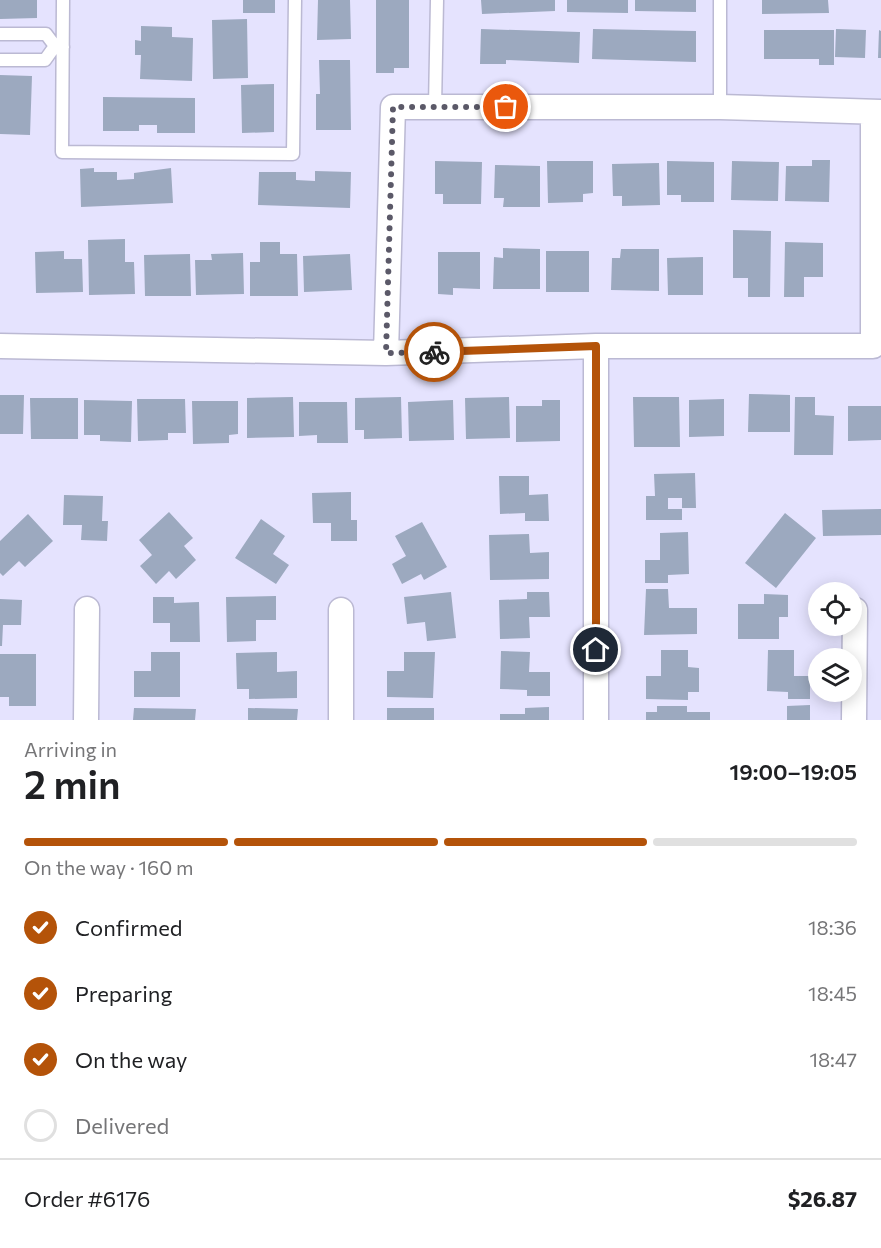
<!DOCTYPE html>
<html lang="en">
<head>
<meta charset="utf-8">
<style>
  body { margin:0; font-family:Commissioner,sans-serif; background:#f6f6f6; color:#202124; height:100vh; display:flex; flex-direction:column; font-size:22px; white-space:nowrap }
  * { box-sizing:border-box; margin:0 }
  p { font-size:20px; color:#757577 }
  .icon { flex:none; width:33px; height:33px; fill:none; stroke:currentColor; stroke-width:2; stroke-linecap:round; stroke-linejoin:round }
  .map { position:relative; height:720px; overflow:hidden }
  .panel { display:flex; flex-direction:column; background:#fff; flex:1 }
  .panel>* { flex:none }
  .fabs { position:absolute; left:808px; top:582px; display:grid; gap:12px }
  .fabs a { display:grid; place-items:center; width:54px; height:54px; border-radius:50%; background:#fff; box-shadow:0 3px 15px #0003; font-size:30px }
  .pin { position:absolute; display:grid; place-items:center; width:51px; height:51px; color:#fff; margin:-26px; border:3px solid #fff; border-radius:50%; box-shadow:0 2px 6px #0007 }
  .courier { position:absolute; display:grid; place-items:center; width:60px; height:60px; margin:-30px; border:4px solid #b45309; border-radius:50%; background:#fff; color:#222; box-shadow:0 2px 8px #0007 }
  .head em { font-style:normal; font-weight:600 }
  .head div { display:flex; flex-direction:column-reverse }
  .head { display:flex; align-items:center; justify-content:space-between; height:102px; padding:0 24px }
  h1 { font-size:39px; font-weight:600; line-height:45px }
  .bar { display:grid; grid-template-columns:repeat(4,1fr); gap:9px 6px; align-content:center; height:72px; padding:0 24px }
  .bar i { height:8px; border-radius:4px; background:#e0e0e0 }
  .bar .current { background:#b45309 }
  .bar p { grid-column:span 4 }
  .line { display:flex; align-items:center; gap:15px; padding:0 24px; border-top:2px solid #e0e0e0 }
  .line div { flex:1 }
  ol { padding:0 24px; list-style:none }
  li { display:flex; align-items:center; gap:18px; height:66px }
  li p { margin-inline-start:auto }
  li .icon { padding:6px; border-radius:50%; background:#b45309; color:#fff; stroke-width:4 }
  li:last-child { color:#757577 }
  li i { width:33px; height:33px; border:3px solid #e0e0e0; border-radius:50% }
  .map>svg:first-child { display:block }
  .building { fill:#9ca9bf }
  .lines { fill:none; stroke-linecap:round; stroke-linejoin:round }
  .lane-casing { stroke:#bbb9d3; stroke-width:15 }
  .street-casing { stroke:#bbb9d3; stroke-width:27 }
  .lane { stroke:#fff; stroke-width:12 }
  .street { stroke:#fff; stroke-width:24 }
  .done { stroke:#5b5968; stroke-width:6; stroke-dasharray:0 10.8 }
  .route { stroke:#b45309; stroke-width:8 }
</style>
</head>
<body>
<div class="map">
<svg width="881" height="720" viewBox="0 0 881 720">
  <rect width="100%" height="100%" fill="#e5e3fe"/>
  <!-- building -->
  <path class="building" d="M 0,0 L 37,0 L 37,18 L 0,19 Z
    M 243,0 L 275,0 L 275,13 L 243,13 Z
    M 318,0 L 350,0 L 351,39 L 317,40 Z
    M 376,0 L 409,0 L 409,68 L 394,68 L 394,73 L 376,73 Z
    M 481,0 L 555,0 L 555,11 L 482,14 Z
    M 567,0 L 628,0 L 628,13 L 567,12 Z
    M 635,0 L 696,0 L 696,12 L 635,11 Z
    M 762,0 L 828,0 L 829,13 L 762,14 Z
    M 247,19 L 248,78 L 213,79 L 212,20 Z
    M 141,26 L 172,27 L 172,37 L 193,38 L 192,81 L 140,79 L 141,55 L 135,55 L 135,40 L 141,41 Z
    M 481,29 L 580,32 L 579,63 L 506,60 L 506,64 L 480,64 Z
    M 593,29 L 696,31 L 696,62 L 592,59 Z
    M 836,29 L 866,30 L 865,58 L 835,57 Z
    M 764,30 L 834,30 L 834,65 L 819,65 L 819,59 L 764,59 Z
    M 879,30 L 881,31 L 881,58 L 878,58 Z
    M 319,60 L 350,60 L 351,130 L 316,130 L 316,94 L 320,94 Z
    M 0,75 L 32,76 L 30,135 L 0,134 Z
    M 274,84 L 274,132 L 242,133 L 241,85 Z
    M 103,97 L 195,98 L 195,133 L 157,133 L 157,125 L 139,125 L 139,131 L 103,131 Z
    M 812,160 L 830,160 L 829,202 L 785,201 L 786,166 L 812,166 Z
    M 435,161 L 482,162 L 481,204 L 443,204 L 443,194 L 435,194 Z
    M 547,161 L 593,161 L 593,193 L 583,194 L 583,202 L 548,203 Z
    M 667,161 L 714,162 L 714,202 L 681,202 L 681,195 L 667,195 Z
    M 732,161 L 779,162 L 778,201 L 731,200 Z
    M 659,163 L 660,205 L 622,206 L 622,196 L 613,196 L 612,164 Z
    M 495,165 L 540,166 L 540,207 L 503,207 L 504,198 L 494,198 Z
    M 94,168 L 94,172 L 117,172 L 117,180 L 134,179 L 134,173 L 171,168 L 173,203 L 81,207 L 80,169 Z
    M 315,171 L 351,172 L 350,208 L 258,205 L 259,172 L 296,172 L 296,180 L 315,181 Z
    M 733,230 L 771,231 L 770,297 L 748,297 L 748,278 L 733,278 Z
    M 125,239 L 125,262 L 134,262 L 135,294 L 89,295 L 88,240 Z
    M 260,242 L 280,242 L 280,254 L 297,254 L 298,296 L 250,296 L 250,262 L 260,262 Z
    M 785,242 L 823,243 L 823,277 L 804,277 L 804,297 L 784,297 Z
    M 503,248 L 540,249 L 540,289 L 493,289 L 494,257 L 503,258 Z
    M 621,249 L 659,249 L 659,291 L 611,290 L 612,258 L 620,258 Z
    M 64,251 L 64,259 L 82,259 L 83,292 L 36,293 L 35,252 Z
    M 546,251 L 589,251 L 589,292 L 546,292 Z
    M 438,252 L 480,252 L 480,289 L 453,288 L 453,295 L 438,294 Z
    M 243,253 L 244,294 L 196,295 L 195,260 L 212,260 L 211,254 Z
    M 190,254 L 191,296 L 145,296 L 144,255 Z
    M 350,254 L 352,290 L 304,292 L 303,256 Z
    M 703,257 L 703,295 L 668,295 L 667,258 Z
    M 749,394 L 790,395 L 790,432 L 748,432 Z
    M 0,395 L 24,395 L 23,434 L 0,434 Z
    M 293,397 L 294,437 L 247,438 L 247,398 Z
    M 401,397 L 402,438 L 364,439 L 364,430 L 355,430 L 355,398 Z
    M 509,397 L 510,438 L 466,439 L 465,398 Z
    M 633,397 L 679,397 L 680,447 L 634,447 Z
    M 795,397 L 815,397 L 815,415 L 834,416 L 833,455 L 794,455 Z
    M 30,398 L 78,398 L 78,439 L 31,439 Z
    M 137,399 L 185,399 L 186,433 L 168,433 L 168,440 L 138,441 Z
    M 724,399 L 724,436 L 689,437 L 689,400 Z
    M 84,400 L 132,401 L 131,442 L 100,441 L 100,435 L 84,435 Z
    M 453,400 L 454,440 L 409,441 L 408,402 Z
    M 542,400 L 560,400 L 560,441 L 516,442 L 516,406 L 542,406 Z
    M 192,401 L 238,401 L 238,434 L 229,435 L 229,443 L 193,444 Z
    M 299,402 L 347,402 L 348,443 L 317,443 L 317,435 L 299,436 Z
    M 848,406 L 881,406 L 881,440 L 848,441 Z
    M 695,473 L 696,508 L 682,508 L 682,498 L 668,498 L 668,509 L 682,509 L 682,520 L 646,520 L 646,496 L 655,496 L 654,474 Z
    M 499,476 L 529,476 L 529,495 L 548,494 L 549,521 L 525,521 L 525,513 L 500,514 Z
    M 351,492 L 351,520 L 357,520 L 357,541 L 331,541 L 331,523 L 313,523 L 312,493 Z
    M 64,495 L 103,496 L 102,521 L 108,521 L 107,541 L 81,540 L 82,525 L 63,525 Z
    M 881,509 L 881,535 L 823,536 L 822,510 Z
    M 169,512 L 193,538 L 184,546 L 196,560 L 176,579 L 169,571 L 156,584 L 140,566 L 152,555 L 139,540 Z
    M 785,513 L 816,538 L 776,588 L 745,563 Z
    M 28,514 L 53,541 L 25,567 L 19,561 L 3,576 L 0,573 L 0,541 Z
    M 261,519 L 285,536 L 273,554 L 289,565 L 276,584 L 235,558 Z
    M 422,522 L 447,567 L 424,580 L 421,574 L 402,584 L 392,564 L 406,556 L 395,536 Z
    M 688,532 L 689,574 L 668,575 L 668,583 L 645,583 L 645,560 L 660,560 L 660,533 Z
    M 529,534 L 530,553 L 549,552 L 549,579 L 490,580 L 489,535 Z
    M 646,589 L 668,589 L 669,608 L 697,608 L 697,634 L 644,635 Z
    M 451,592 L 456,638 L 427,641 L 425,622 L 407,624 L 404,597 Z
    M 527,592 L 549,592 L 550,617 L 529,617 L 530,638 L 500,639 L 499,600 L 527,599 Z
    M 764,594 L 788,595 L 788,617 L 779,617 L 779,639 L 738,639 L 738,604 L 764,604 Z
    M 276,596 L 276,620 L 256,620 L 256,641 L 227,642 L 226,597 Z
    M 153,597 L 174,597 L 174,603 L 199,602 L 200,642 L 170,642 L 170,623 L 153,623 Z
    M 0,599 L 22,600 L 21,625 L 3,625 L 2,646 L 0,646 Z
    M 661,650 L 688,650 L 688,667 L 699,668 L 699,692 L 688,692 L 688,700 L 646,699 L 646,676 L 661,676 Z
    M 768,650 L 794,650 L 794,676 L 810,676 L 810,699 L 788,699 L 788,692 L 767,691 Z
    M 501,651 L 530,652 L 529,672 L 550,672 L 550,696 L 527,696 L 527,690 L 500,689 Z
    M 151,652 L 180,652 L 180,697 L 134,697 L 134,671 L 151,671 Z
    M 277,652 L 277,672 L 297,671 L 297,698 L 249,699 L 249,689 L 237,689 L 236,653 Z
    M 404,652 L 435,652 L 433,698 L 387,697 L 387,671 L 404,671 Z
    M 0,654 L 36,654 L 36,706 L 9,706 L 9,697 L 0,697 Z
    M 810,705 L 810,720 L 787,720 L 787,706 Z
    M 657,706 L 687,706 L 687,712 L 710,712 L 710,720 L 646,720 L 646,712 L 657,712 Z
    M 549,707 L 549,720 L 500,720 L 500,714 L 525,714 L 525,708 Z
    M 134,708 L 196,709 L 195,720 L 133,720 Z
    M 248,708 L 298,709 L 297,720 L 248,720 Z
    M 387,708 L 434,708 L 434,720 L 387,720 Z"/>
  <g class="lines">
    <!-- lane casing -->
    <g class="lane-casing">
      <path id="lane" d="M 63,0 L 62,152 L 293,154 L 295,0
        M 720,0 L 720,107
        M 0,34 L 46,34 L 55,46 L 63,47
        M 0,60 L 45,60 L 55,46
        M 435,107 L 437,0"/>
    </g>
    <!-- street casing -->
    <g class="street-casing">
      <path id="street" d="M 0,346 L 386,353 L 596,346 L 873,346 L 873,112
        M 386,353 L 393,107 L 720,107 L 881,112
        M 86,720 L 87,609
        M 341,720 L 341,610
        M 596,720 L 596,346
        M 854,720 L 855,610"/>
    </g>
    <!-- lane -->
    <use href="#lane" class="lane"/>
    <!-- street -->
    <use href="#street" class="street"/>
  </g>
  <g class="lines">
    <!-- done -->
    <path class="done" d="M 434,352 L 386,353 L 393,107 L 506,107"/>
    <!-- route -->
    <path class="route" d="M 434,352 L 596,346 L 596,650"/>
  </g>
</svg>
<div class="fabs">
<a><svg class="icon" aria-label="locate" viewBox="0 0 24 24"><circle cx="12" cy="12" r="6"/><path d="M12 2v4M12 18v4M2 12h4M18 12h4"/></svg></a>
<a><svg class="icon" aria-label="layers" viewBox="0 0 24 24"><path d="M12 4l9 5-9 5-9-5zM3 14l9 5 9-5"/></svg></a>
</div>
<div class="pin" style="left:506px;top:107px;background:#ea580c"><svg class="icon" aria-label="bag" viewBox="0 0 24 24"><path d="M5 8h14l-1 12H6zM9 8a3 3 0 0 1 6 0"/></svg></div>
<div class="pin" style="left:596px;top:650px;background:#1f2937"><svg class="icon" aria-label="home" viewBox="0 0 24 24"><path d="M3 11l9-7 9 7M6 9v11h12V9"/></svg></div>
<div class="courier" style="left:434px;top:352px"><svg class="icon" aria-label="bike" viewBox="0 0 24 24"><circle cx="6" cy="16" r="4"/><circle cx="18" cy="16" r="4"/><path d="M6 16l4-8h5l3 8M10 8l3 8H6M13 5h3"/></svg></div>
</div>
<section class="panel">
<div class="head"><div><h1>2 min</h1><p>Arriving in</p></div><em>19:00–19:05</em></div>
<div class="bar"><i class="current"></i><i class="current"></i><i class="current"></i><i></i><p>On the way · 160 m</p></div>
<ol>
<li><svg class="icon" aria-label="check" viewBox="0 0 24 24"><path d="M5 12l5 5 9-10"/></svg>Confirmed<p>18:36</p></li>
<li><svg class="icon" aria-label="check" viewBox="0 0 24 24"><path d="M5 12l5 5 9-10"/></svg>Preparing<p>18:45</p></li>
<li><svg class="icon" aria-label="check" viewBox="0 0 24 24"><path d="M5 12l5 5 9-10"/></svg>On the way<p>18:47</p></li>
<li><i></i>Delivered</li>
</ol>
<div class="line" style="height:78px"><div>Order #6176</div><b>$26.87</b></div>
</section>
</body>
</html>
